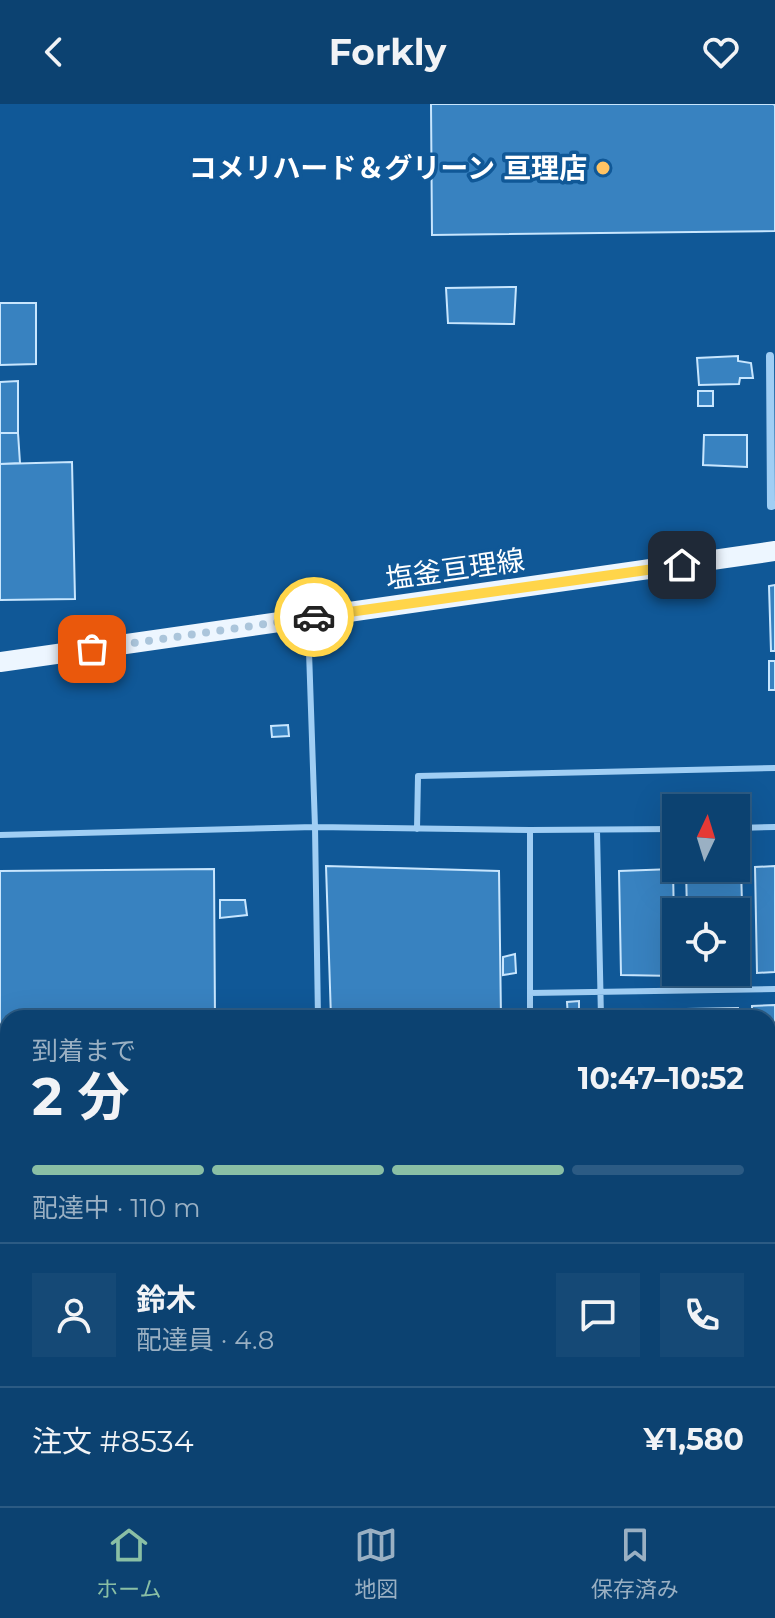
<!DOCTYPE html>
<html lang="ja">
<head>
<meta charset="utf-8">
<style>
  body { margin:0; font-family:Montserrat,"Noto Sans JP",sans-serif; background:#154976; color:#f1f3f6; height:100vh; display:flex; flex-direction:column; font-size:30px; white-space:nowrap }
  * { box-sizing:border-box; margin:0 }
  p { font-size:26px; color:#9ab0c3 }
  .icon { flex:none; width:44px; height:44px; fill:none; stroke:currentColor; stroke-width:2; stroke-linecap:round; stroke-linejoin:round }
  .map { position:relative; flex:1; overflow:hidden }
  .side { position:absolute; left:0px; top:906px; width:776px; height:496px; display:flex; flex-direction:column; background:#0c4271; border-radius:24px 24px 0 0; box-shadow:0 8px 32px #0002,0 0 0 2px #2c5b84 }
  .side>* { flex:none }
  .needle { width:52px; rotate:4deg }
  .tools { position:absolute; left:662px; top:690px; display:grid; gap:16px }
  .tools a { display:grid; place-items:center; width:88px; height:88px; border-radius:0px; background:#0c4271; box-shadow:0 8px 32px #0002,0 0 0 2px #2c5b84; font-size:40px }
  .pin { position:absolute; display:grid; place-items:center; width:68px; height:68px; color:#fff; margin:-34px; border-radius:16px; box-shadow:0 4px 12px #0006 }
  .courier { position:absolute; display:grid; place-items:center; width:80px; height:80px; margin:-40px; border:6px solid #ffd54a; border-radius:50%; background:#fff; color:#222; box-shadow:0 2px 10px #0007 }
  .headline em { font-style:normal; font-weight:700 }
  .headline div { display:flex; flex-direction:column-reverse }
  .headline { display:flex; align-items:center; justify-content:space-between; height:136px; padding:0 32px }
  h1 { font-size:52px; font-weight:700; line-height:60px }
  .bar { display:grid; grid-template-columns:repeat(4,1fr); gap:12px 8px; align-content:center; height:96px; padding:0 32px }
  .bar i { height:10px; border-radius:6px; background:#2c5b84 }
  .bar .selected { background:#8abfa5 }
  .bar p { grid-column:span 4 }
  .line { display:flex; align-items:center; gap:20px; padding:0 32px; border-top:2px solid #2c5b84 }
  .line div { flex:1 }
  .round { display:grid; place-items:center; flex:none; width:84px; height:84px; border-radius:0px; background:#154976 }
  header { display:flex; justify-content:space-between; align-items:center; height:104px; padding:0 32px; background:#0c4271; font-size:36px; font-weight:700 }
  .tabs { display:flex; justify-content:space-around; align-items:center; height:112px; border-top:2px solid #2c5b84; background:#0c4271; font-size:22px; color:#9ab0c3 }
  .tabs a { display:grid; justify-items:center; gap:4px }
  .tabs .selected { color:#8abfa5 }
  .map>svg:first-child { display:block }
  .building { fill:#3882c0; stroke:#c8e6fe; stroke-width:2 }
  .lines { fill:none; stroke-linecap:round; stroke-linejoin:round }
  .service { stroke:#a0cef4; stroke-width:6 }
  .minor { stroke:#a0cef4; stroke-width:8 }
  .tertiary { stroke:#a0cef4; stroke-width:14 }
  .primary { stroke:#edf6ff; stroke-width:20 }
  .done { stroke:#abc5db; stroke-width:8; stroke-dasharray:0 14.4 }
  .route { stroke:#ffd54a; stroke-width:10 }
  .poi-dot { fill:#ffc363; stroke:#105897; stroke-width:3 }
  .labels { text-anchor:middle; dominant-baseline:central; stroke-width:7; stroke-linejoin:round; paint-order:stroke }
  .poi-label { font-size:28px; font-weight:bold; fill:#fff; stroke:#105897; text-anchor:end }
  .street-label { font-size:28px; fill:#fff; stroke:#105897 }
</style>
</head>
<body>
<header><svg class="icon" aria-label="back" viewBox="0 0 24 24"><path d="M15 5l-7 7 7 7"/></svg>Forkly<svg class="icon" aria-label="heart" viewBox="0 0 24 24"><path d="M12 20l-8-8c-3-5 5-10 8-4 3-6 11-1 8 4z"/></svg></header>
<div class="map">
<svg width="775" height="1402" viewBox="0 0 775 1402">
  <rect width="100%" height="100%" fill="#105897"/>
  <!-- building -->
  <path class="building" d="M 431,0 L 773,0 L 775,1 L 775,127 L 432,131 Z
    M 516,183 L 514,220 L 448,219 L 446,184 Z
    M 0,199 L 36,199 L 36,260 L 0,261 Z
    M 738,252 L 738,257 L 751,259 L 753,274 L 740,274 L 739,280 L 699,281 L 697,254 Z
    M 18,277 L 18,329 L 0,329 L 0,278 Z
    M 698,287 L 713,287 L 713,302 L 698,302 Z
    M 0,329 L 18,329 L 20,359 L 0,360 Z
    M 704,331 L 747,331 L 747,363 L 703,361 Z
    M 72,358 L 75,495 L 0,496 L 0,360 Z
    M 775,481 L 775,547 L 771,547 L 769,482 Z
    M 769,557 L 775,557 L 775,586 L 769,586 Z
    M 288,621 L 289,632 L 272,633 L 271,622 Z
    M 326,762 L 499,767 L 501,914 L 331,914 Z
    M 775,762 L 775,868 L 757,869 L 755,763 Z
    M 741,764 L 744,871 L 689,869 L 736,868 L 736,808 L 687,808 L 686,765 Z
    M 214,765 L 215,914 L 8,914 L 8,1037 L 0,1037 L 0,767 Z
    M 673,765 L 675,872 L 621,871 L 619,767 Z
    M 220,796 L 245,796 L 247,811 L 220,814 Z
    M 515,850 L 516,869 L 503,871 L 503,853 Z
    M 579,897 L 579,914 L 568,914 L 567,898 Z
    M 775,901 L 775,1007 L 768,1007 L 768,914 L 752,914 L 752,902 Z
    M 738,904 L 738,914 L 687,914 L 687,905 Z
    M 675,906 L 675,914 L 620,914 L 619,907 Z
    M 768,1043 L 775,1043 L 775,1150 L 768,1150 Z
    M 4,1099 L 8,1099 L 8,1210 L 5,1210 Z"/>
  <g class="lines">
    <!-- service -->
    <path class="service" d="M 308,518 L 315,723 L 318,914
      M 736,724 L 775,723
      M 417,725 L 418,672 L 775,664
      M 530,726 L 676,725
      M 597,727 L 601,914
      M 0,731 L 315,723 L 530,726 L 530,914
      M 530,889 L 775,885
      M 768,1033 L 775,1033
      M 0,1057 L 8,1057
      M 768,1175 L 775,1175"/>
    <!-- minor -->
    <path class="minor" d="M 770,252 L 771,402 L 775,401"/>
    <!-- tertiary -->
    <path class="tertiary" d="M 768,1260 L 775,1261
      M 0,1261 L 8,1260"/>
    <!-- primary -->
    <path class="primary" d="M 0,558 L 775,447"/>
  </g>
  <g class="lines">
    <!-- done -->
    <path class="done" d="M 92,545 L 314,513"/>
    <!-- route -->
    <path class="route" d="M 314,513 L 682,461"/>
  </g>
  <!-- markers -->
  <circle class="poi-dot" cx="603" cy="64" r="8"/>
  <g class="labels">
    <!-- poi labels -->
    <g class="poi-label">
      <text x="587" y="64">コメリハード＆グリーン 亘理店</text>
    </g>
    <!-- street labels -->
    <g class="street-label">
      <text transform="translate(455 465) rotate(-8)">塩釜亘理線</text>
    </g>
  </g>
</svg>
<div class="tools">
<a><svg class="needle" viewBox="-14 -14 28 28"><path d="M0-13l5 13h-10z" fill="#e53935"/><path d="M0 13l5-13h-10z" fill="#9ab0c3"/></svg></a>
<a><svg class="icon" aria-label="locate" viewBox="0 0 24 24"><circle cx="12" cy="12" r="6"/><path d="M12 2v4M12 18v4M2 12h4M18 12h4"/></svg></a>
</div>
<div class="pin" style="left:92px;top:545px;background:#ea580c"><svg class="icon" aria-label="bag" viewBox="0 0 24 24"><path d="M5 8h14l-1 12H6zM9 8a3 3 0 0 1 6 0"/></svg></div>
<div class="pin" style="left:682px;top:461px;background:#1f2937"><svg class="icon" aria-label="home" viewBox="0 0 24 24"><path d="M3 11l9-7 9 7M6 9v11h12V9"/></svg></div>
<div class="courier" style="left:314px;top:513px"><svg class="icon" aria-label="car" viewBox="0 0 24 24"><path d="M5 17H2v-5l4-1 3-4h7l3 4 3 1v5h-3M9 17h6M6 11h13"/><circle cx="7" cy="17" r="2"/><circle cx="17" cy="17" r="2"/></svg></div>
<section class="side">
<div class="headline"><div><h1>2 分</h1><p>到着まで</p></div><em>10:47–10:52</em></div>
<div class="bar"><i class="selected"></i><i class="selected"></i><i class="selected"></i><i></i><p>配達中 · 110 m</p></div>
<div class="line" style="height:144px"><a class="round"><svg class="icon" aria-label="person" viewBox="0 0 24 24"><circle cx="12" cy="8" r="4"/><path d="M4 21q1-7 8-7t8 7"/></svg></a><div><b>鈴木</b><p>配達員 · 4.8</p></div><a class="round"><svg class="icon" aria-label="chat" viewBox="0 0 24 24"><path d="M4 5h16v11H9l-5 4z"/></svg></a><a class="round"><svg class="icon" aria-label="phone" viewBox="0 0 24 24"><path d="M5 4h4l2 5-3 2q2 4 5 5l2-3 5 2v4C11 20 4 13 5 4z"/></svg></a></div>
<div class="line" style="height:104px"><div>注文 #8534</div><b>¥1,580</b></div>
</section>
</div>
<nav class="tabs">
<a class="selected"><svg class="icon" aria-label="home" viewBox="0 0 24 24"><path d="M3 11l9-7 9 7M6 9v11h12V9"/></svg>ホーム</a>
<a><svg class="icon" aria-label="map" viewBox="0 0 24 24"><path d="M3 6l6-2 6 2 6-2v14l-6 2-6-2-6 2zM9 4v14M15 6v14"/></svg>地図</a>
<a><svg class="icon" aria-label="saved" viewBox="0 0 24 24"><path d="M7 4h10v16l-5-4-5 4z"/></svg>保存済み</a>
</nav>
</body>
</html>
